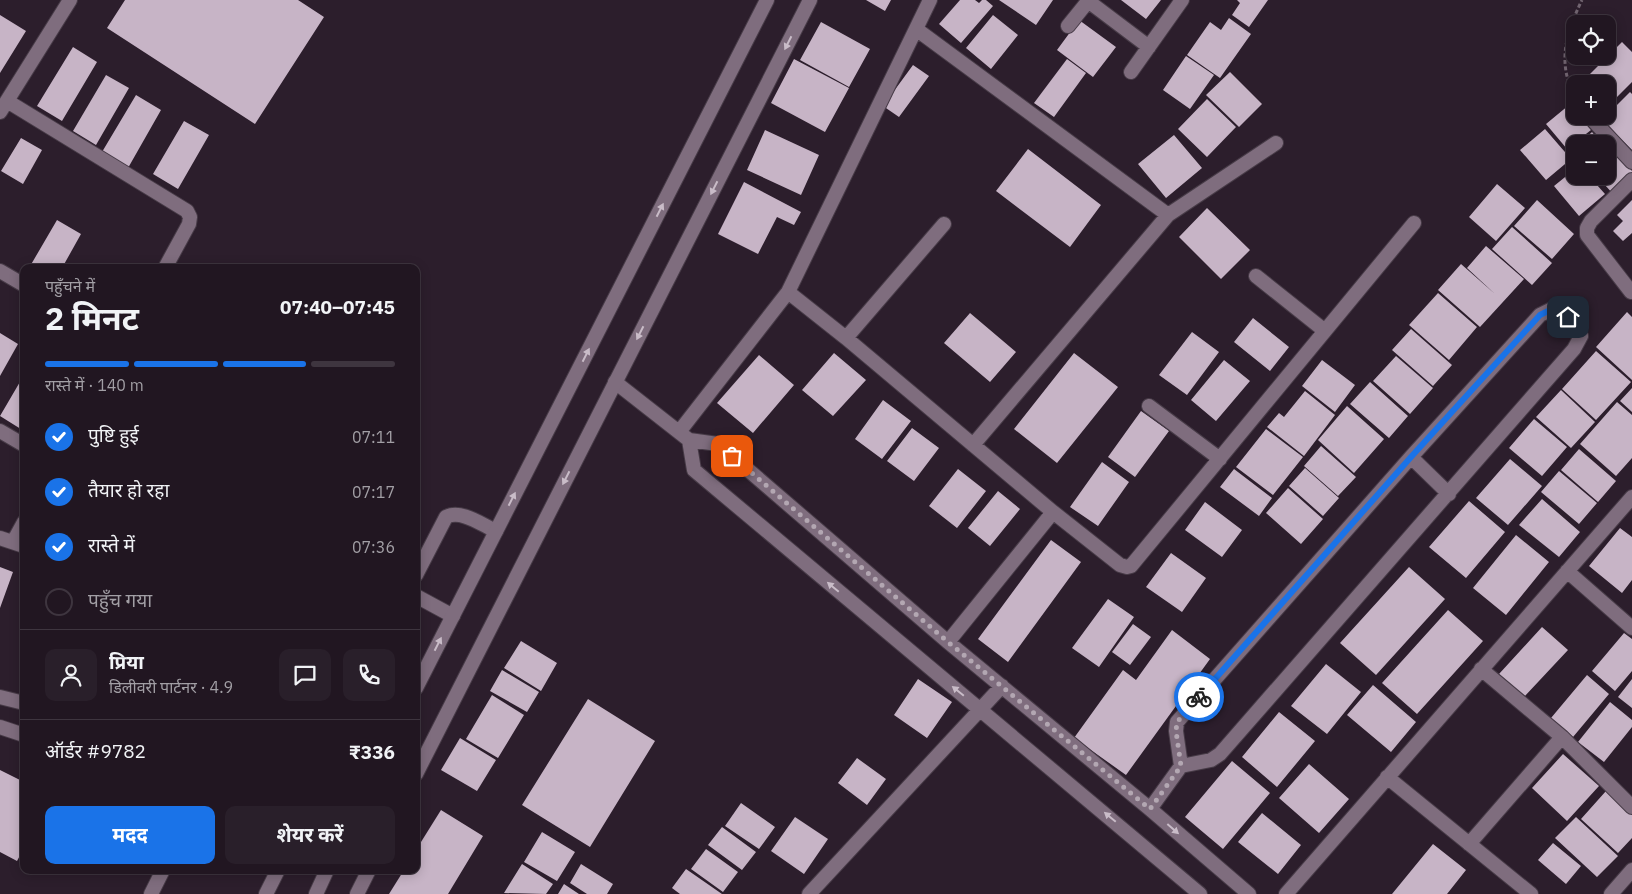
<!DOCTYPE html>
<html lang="hi">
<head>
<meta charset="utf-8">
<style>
  body { margin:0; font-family:"IBM Plex Sans","Noto Sans Devanagari",sans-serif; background:#291f2a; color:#f1f3f6; height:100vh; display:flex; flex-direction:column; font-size:19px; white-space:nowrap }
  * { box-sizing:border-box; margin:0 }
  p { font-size:16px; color:#a29fa5 }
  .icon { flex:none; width:28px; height:28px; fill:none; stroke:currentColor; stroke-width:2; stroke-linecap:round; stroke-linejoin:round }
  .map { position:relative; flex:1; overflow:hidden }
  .side { position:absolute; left:20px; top:264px; width:400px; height:610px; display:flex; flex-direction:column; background:#211621; border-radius:10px; box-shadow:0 2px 12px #0003,0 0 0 1px #3e353f }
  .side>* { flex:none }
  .tools { position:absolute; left:1566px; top:15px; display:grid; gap:10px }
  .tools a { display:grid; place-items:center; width:50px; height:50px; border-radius:10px; background:#211621; box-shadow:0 2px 12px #0003,0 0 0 1px #3e353f; font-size:25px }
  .pin { position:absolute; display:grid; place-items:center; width:42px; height:42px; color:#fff; margin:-21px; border-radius:10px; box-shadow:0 2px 8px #0006 }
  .courier { position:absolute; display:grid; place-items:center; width:50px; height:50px; margin:-25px; border:4px solid #1a73e8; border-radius:50%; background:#fff; color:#222; box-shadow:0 1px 6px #0007 }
  .headline em { font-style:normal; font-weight:700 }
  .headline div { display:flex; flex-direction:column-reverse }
  .headline { display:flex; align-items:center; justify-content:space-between; height:85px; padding:0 25px }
  h1 { font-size:32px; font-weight:700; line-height:38px }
  .bar { display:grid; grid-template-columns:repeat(4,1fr); gap:8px 5px; align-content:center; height:60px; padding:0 25px }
  .bar i { height:6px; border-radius:4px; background:#3e353f }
  .bar .on { background:#1a73e8 }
  .bar p { grid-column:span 4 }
  .line { display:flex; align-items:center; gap:12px; padding:0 25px; border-top:1px solid #3e353f }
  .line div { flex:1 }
  .round { display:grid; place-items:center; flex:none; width:52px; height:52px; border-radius:10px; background:#291f2a }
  ol { padding:0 25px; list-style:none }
  li { display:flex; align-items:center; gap:15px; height:55px }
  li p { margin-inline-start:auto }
  li .icon { padding:5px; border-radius:50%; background:#1a73e8; color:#fff; stroke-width:4 }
  li:last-child { color:#a29fa5 }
  li i { width:28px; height:28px; border:2px solid #3e353f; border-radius:50% }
  .action { display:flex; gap:10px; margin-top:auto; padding:10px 25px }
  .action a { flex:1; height:58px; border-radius:10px; background:#1a73e8; color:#fff; font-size:20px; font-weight:700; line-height:58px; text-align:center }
  .action a+a { background:#291f2a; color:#f1f3f6 }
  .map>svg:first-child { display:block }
  .building { fill:#c7b4c6 }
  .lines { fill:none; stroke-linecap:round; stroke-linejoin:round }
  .service-casing { stroke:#473b47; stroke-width:16 }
  .minor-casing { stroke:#473b47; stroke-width:16 }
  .tertiary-casing { stroke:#473b47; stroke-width:16 }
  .path { stroke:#726571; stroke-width:3; stroke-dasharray:4 2.5; stroke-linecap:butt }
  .service { stroke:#7f6d7e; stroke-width:14 }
  .minor { stroke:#7f6d7e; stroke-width:14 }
  .tertiary { stroke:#7f6d7e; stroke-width:14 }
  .oneway { fill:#c9bcc8 }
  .done { stroke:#b3a7b2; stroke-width:5; stroke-dasharray:0 9 }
  .route { stroke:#1a73e8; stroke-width:6 }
</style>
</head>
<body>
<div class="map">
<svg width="1632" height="894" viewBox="0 0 1632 894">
  <rect width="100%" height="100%" fill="#2c1e2c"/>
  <!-- building -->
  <path class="building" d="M 125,0 L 298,0 L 324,17 L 255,124 L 107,28 Z
    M 866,0 L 891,0 L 885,11 Z
    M 960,0 L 975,0 L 979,3 L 982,0 L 986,0 L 993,6 L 961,43 L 939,24 Z
    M 999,0 L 1053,0 L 1036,25 Z
    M 1121,0 L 1161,0 L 1146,19 Z
    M 1237,0 L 1268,0 L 1249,27 L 1232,15 L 1240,3 Z
    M 0,15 L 26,31 L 0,73 Z
    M 993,15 L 1018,35 L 991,69 L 966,48 Z
    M 1229,18 L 1251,34 L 1220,78 L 1187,55 L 1210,22 L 1221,30 Z
    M 1079,20 L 1116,47 L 1093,77 L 1057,50 Z
    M 821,22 L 870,49 L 849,87 L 800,60 Z
    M 1622,42 L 1632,52 L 1632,82 L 1608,106 L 1608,84 L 1581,83 Z
    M 73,47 L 97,62 L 62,121 L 37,106 Z
    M 1186,56 L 1214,75 L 1190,109 L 1163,90 Z
    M 794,59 L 849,88 L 825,132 L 771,103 Z
    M 1067,59 L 1086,73 L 1054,117 L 1034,103 Z
    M 913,65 L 929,76 L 899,117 L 883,106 Z
    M 1230,72 L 1262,104 L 1239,127 L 1206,95 Z
    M 106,75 L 129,88 L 96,145 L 73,131 Z
    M 1630,92 L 1632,94 L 1632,150 L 1602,120 L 1608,116 L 1608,114 Z
    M 136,95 L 161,110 L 128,168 L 102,152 Z
    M 1207,99 L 1236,127 L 1207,157 L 1178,129 Z
    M 1569,105 L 1575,111 L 1575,116 L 1579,116 L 1591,130 L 1567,149 L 1546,124 Z
    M 184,121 L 209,135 L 178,189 L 153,174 Z
    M 1545,129 L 1571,159 L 1546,180 L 1520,150 Z
    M 765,130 L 819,155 L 801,195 L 747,170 Z
    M 1592,132 L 1602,144 L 1579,144 Z
    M 1174,135 L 1202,168 L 1166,198 L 1138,164 Z
    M 21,138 L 42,150 L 23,184 L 1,171 Z
    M 1028,149 L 1101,205 L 1070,247 L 996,191 Z
    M 1617,154 L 1632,171 L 1632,177 L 1613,194 L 1597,176 L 1608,176 L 1608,162 Z
    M 1575,169 L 1575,176 L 1589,176 L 1605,194 L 1579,216 L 1554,186 Z
    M 744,182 L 801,212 L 794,225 L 777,217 L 758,254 L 718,234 Z
    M 1497,184 L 1525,208 L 1496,241 L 1469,217 Z
    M 1537,200 L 1574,234 L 1552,259 L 1514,226 Z
    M 1632,200 L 1632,233 L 1623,241 L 1613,231 L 1623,221 L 1617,215 Z
    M 1207,208 L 1250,250 L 1221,279 L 1179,237 Z
    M 57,220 L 81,234 L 62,268 L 29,268 Z
    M 1512,227 L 1552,263 L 1532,285 L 1492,249 Z
    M 1486,246 L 1524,279 L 1480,327 L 1438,290 L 1461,264 L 1495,294 L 1467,268 Z
    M 1438,293 L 1477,327 L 1449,360 L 1409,325 Z
    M 1627,312 L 1632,317 L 1632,380 L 1596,347 Z
    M 970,313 L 1016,352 L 990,382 L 944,343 Z
    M 1253,318 L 1289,347 L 1270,371 L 1234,342 Z
    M 1411,329 L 1452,365 L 1433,386 L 1392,350 Z
    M 1192,332 L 1219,352 L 1187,395 L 1159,375 Z
    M 0,333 L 18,344 L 0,376 Z
    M 1596,351 L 1631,382 L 1596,420 L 1562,389 Z
    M 834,353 L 866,380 L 833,416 L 802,390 Z
    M 1074,353 L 1118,387 L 1057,463 L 1014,429 Z
    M 759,355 L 794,385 L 753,433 L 717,403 Z
    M 1396,356 L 1433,388 L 1410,414 L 1373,381 Z
    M 1224,360 L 1250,381 L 1216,421 L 1191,400 Z
    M 1322,360 L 1355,385 L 1335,412 L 1302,386 Z
    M 24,375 L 24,431 L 0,416 Z
    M 1370,382 L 1408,416 L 1389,438 L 1350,404 Z
    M 1632,388 L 1632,412 L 1620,401 Z
    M 1561,390 L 1595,422 L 1571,448 L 1536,417 Z
    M 1305,391 L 1335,415 L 1304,456 L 1267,427 L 1279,413 L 1284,417 Z
    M 883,400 L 911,421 L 882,459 L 855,439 Z
    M 1617,402 L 1632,415 L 1632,458 L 1616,476 L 1580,444 Z
    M 1347,406 L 1384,439 L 1354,473 L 1318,440 Z
    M 1141,411 L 1169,431 L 1135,477 L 1108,457 Z
    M 1534,419 L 1567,447 L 1542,476 L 1509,448 Z
    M 912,428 L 939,448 L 914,481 L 887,461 Z
    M 1266,429 L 1303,457 L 1273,495 L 1236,467 Z
    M 1321,446 L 1356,477 L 1338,496 L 1304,466 Z
    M 1579,449 L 1616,481 L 1598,502 L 1561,470 Z
    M 1510,459 L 1542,486 L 1508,525 L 1476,498 Z
    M 1102,462 L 1129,482 L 1098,526 L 1070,507 Z
    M 1305,468 L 1339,498 L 1323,516 L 1289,486 Z
    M 958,469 L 986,491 L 957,528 L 929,506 Z
    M 1234,469 L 1272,498 L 1259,516 L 1220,487 Z
    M 1559,471 L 1597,503 L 1579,524 L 1541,492 Z
    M 1288,488 L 1323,519 L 1301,544 L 1266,513 Z
    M 998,491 L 1020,509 L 990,546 L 968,528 Z
    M 1542,499 L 1580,532 L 1559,557 L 1519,525 Z
    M 1469,501 L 1505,532 L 1466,578 L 1429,547 Z
    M 1205,502 L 1242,530 L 1222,557 L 1185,530 Z
    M 1620,528 L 1632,537 L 1632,580 L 1622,593 L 1589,566 Z
    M 1516,535 L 1549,562 L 1506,615 L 1473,588 Z
    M 1051,540 L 1081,562 L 1008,662 L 978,639 Z
    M 1171,553 L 1206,578 L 1182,612 L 1146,587 Z
    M 0,567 L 13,572 L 0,608 Z
    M 1409,567 L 1445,599 L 1376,675 L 1340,643 Z
    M 1108,599 L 1134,617 L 1099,667 L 1072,648 Z
    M 1448,610 L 1483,641 L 1417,714 L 1382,683 Z
    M 1133,624 L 1151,637 L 1130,665 L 1112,652 Z
    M 1542,627 L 1568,650 L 1524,697 L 1499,674 Z
    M 1172,630 L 1210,659 L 1126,775 L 1074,738 L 1123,670 L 1136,680 Z
    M 1624,633 L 1632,639 L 1632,671 L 1615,691 L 1592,671 Z
    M 521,641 L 557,663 L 541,691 L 504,668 Z
    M 1326,664 L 1361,692 L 1327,734 L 1291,706 Z
    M 502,670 L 539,692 L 527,712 L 490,691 Z
    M 1587,675 L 1609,694 L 1573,737 L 1551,718 Z
    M 918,679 L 952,702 L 927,738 L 894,715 Z
    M 1632,679 L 1632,708 L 1618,697 Z
    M 1373,685 L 1416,722 L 1391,752 L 1347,715 Z
    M 492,695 L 524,715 L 498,758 L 466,739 Z
    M 588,699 L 655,741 L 590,847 L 522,805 Z
    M 1610,702 L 1632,720 L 1632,727 L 1604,762 L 1578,742 Z
    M 1279,712 L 1315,741 L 1277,787 L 1242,757 Z
    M 460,738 L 496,760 L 477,791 L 441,770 Z
    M 1563,754 L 1599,786 L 1567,821 L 1532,788 Z
    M 857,758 L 886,779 L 867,805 L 838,783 Z
    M 1232,761 L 1270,793 L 1223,849 L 1185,817 Z
    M 1309,764 L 1349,799 L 1319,833 L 1279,798 Z
    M 0,770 L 24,782 L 24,848 L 17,861 L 0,852 Z
    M 1606,791 L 1632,815 L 1632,838 L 1618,853 L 1581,819 Z
    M 741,803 L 775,827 L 759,849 L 725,826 Z
    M 441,810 L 483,836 L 448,894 L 389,894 L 404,870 L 416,870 L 416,850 Z
    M 1262,813 L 1301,845 L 1278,874 L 1238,842 Z
    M 795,817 L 828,839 L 804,874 L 771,851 Z
    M 1576,817 L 1618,856 L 1597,877 L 1555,838 Z
    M 722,827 L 756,852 L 742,870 L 708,845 Z
    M 542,832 L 575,852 L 557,881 L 524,862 Z
    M 1553,843 L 1581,866 L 1566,884 L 1538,860 Z
    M 1433,844 L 1466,870 L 1447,894 L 1392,894 Z
    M 706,849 L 738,872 L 723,892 L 691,869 Z
    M 522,864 L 553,884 L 546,894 L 504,893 Z
    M 581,864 L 613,884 L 607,894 L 587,894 L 570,883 Z
    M 686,869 L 722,894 L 680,894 L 672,888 Z
    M 564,884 L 579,894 L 558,894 Z"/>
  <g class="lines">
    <!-- service casing -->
    <g class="service-casing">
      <path id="service" d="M 416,575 L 446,517 C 461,509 482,525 496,531
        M 416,596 L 453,616"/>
    </g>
    <!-- minor casing -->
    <g class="minor-casing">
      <path id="minor" d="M 1088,1 L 1149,47
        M 1068,26 L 1089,0
        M 916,29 L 1168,215
        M 1131,72 L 1182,0
        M 1574,100 L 1575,101
        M 7,101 L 187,211 L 190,217 L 189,224 L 165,268
        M 0,112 L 70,0
        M 1589,116 L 1632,162
        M 0,271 L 24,285
        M 1256,276 L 1325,331
        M 788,292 L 846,338 L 1053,512
        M 1631,292 L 1587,235 L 1587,228 L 1591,221 L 1632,180
        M 846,338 L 944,224
        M 615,382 L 689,440 L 718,444 L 948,642 L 1150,809 L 1249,894
        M 1149,406 L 1220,459
        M 0,431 L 24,445
        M 679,432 L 788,292 L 930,0
        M 689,440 L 694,470 L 1200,894
        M 973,445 L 1168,215 L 1276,143
        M 1411,457 L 1449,494
        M 0,538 L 24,546
        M 13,542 L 24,522
        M 1567,571 L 1632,628
        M 948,642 L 1053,512 L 1120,565 L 1127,567 L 1131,566 L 1414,223
        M 1481,669 L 1562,737 L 1632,807
        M 1387,777 L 1531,894
        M 1150,809 L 1181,766 L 1211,760 L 1220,754 L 1574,349 L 1581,336 L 1568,317 L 1552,309 L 1540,315 L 1411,457 L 1177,722 L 1176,731 L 1181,766
        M 1469,844 L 1562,737
        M 151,894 L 163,870
        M 266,894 L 278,870
        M 809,894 L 1002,686
        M 1286,894 L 1632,497
        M 1611,894 L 1632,870"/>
    </g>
    <!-- tertiary casing -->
    <g class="tertiary-casing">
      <path id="tertiary" d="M 416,688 L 767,0
        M 0,697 L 24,703
        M 0,727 L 24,735
        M 416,774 L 810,0
        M 316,894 L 327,870
        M 357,894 L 369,870"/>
    </g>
    <!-- path -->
    <path class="path" d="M 1569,83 C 1559,54 1569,27 1582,0"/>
    <!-- service -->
    <use href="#service" class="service"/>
    <!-- minor -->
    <use href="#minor" class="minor"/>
    <!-- tertiary -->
    <use href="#tertiary" class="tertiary"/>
  </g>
  <!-- one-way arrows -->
  <defs><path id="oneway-solid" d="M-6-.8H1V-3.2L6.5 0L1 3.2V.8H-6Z" transform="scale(1.25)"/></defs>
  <g class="oneway">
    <use href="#oneway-solid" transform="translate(788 43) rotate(117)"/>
    <use href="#oneway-solid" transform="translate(714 188) rotate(117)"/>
    <use href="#oneway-solid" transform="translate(660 210) rotate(-63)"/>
    <use href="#oneway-solid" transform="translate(640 333) rotate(117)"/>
    <use href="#oneway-solid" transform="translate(586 355) rotate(-63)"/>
    <use href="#oneway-solid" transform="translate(566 478) rotate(117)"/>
    <use href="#oneway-solid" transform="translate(512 499) rotate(-63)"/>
    <use href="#oneway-solid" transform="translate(833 587) rotate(-140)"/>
    <use href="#oneway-solid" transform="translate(438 644) rotate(-63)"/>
    <use href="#oneway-solid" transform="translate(958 691) rotate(-141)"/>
    <use href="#oneway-solid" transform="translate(1110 817) rotate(-140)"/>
    <use href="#oneway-solid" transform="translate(1173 829) rotate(41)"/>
  </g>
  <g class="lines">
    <!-- done -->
    <path class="done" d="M 732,456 L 948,642 L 1150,809 L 1181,766 L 1176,731 L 1177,722 L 1199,697"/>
    <!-- route -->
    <path class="route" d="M 1199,697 L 1411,457 L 1540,315 L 1552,309 L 1568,317"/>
  </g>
</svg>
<div class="tools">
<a><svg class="icon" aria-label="locate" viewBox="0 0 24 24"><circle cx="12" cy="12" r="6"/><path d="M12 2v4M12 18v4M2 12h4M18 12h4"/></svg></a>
<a>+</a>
<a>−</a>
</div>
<div class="pin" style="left:732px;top:456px;background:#ea580c"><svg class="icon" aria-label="bag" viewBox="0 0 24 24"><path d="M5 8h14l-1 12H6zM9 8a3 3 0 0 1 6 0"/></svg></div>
<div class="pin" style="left:1568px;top:317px;background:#1f2937"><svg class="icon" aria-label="home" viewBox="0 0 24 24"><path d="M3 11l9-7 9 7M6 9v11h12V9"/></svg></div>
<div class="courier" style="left:1199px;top:697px"><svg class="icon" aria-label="bike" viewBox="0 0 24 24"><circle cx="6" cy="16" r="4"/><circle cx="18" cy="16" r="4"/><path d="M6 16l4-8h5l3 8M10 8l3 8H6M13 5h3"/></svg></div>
<section class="side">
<div class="headline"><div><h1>2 मिनट</h1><p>पहुँचने में</p></div><em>07:40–07:45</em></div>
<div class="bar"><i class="on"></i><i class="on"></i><i class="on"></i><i></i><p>रास्ते में · 140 m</p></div>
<ol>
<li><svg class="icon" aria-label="check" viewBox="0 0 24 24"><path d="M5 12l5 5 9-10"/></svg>पुष्टि हुई<p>07:11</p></li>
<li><svg class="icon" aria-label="check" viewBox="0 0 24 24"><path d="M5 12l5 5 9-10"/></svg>तैयार हो रहा<p>07:17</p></li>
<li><svg class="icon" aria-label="check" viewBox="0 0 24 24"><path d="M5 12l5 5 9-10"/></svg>रास्ते में<p>07:36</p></li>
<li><i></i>पहुँच गया</li>
</ol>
<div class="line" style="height:90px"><a class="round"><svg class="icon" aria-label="person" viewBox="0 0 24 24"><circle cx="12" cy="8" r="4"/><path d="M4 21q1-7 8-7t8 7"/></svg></a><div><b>प्रिया</b><p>डिलीवरी पार्टनर · 4.9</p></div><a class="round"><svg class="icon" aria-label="chat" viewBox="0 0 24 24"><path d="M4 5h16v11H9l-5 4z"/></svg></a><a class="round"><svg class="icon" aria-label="phone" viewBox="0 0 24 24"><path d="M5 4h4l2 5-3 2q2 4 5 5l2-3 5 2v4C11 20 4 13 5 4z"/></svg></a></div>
<div class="line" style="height:65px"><div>ऑर्डर #9782</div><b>₹336</b></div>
<div class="action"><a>मदद</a><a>शेयर करें</a></div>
</section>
</div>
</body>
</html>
